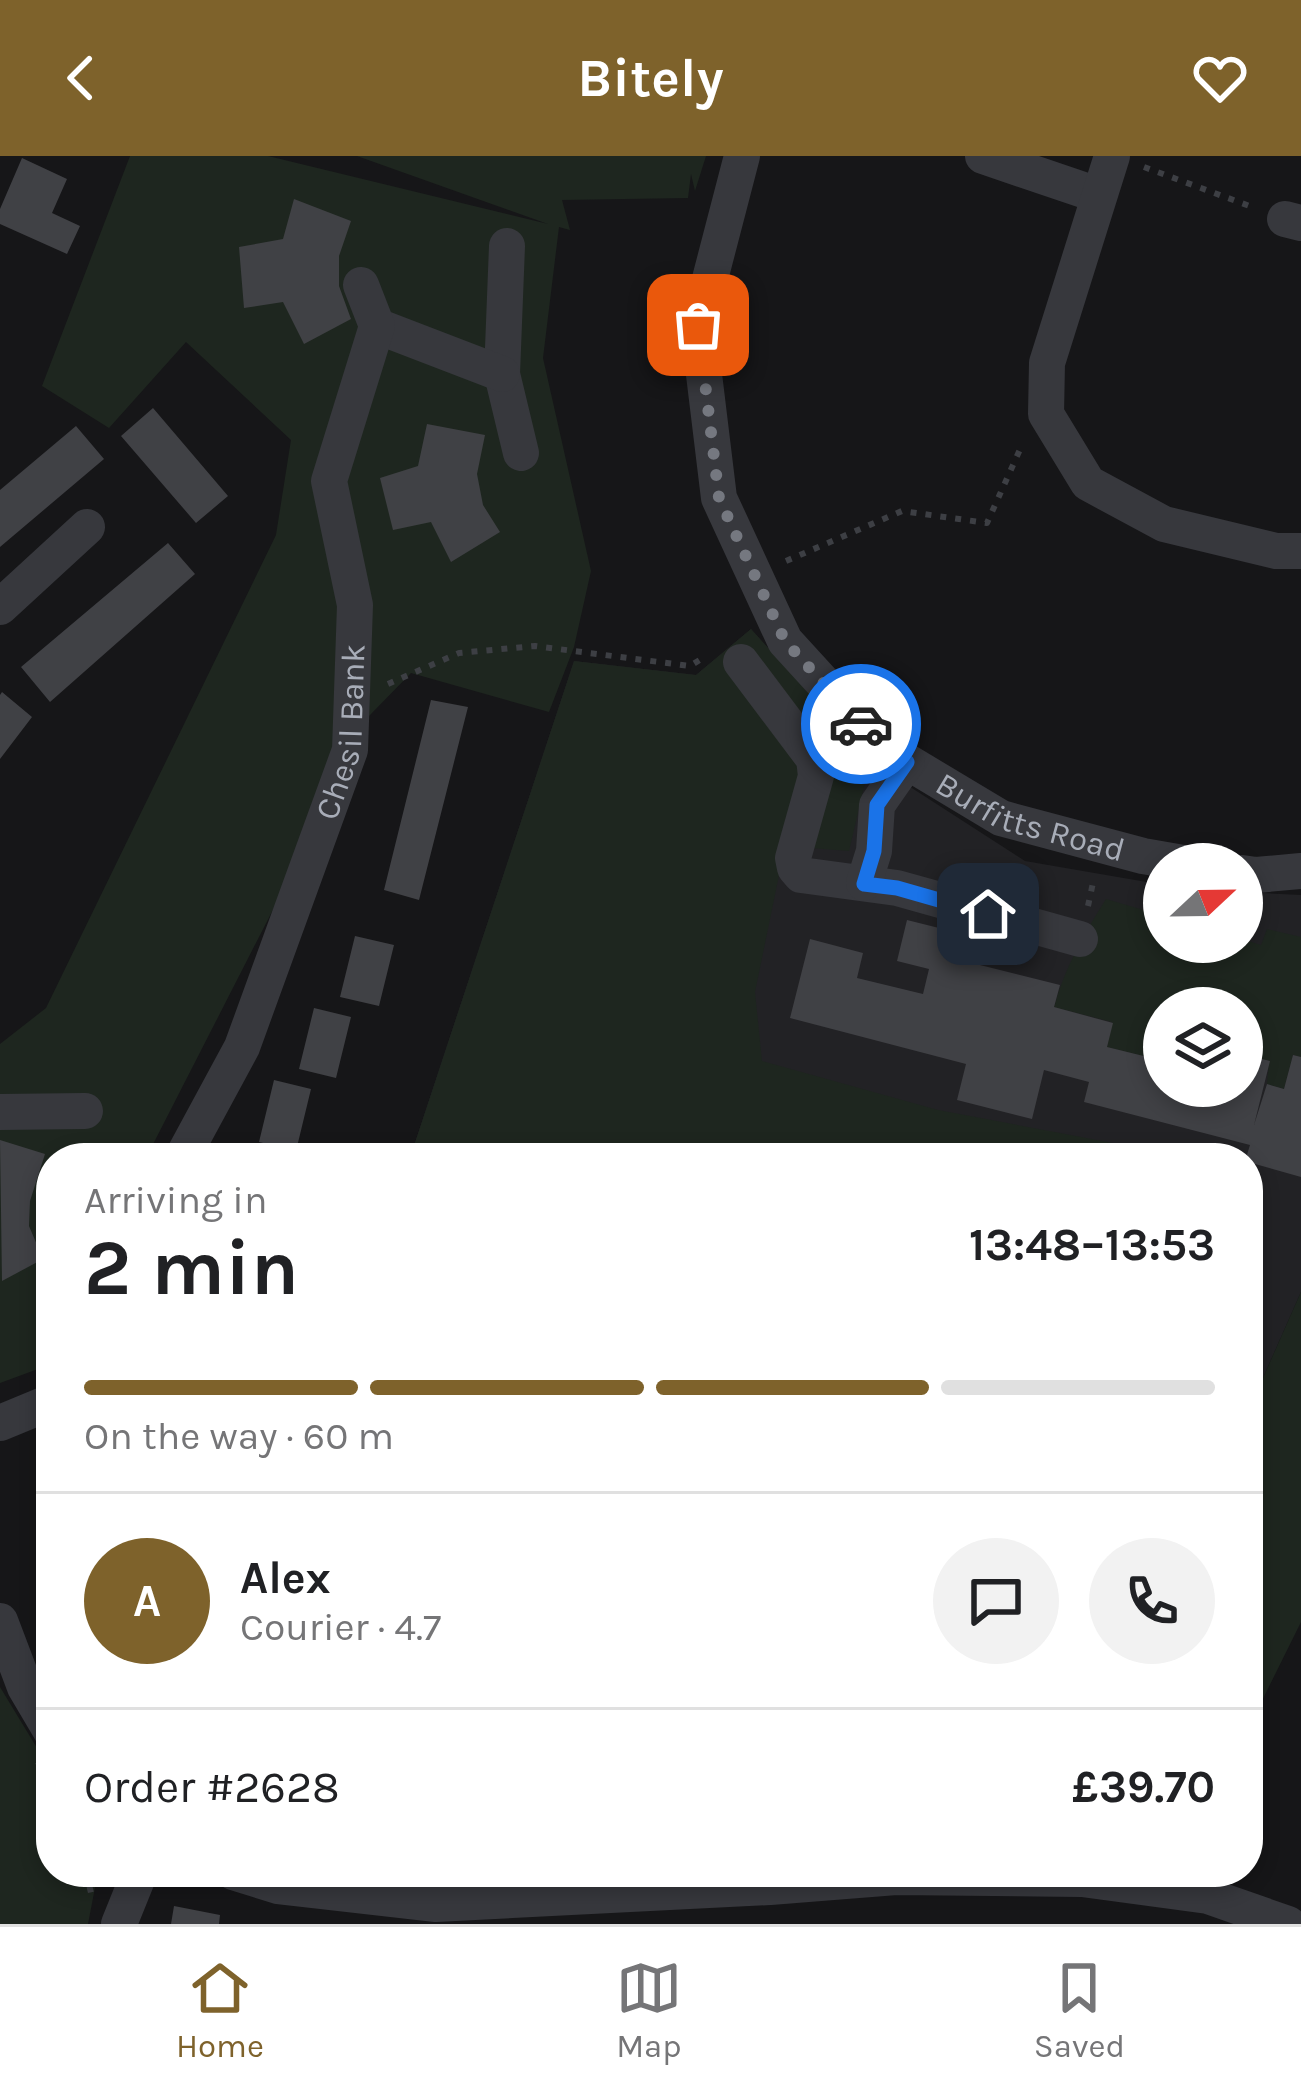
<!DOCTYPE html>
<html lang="en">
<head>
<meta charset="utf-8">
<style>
  body { margin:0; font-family:Karla,sans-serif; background:#f2f2f2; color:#202124; height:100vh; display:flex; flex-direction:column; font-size:45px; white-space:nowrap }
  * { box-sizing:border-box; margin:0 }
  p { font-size:39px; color:#757577 }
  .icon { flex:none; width:66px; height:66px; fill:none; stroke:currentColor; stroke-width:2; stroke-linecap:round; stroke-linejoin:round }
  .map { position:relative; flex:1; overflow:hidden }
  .sheet { position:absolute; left:36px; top:987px; width:1227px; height:744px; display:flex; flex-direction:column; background:#fff; border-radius:48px; box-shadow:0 6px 18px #0003 }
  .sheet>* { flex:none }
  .needle { width:78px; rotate:68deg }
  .buttons { position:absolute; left:1143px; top:687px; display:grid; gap:24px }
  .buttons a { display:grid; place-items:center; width:120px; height:120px; border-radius:50%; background:#fff; box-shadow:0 6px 18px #0003; font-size:60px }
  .pin { position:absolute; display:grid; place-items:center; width:102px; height:102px; color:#fff; margin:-51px; border-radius:24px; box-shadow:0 6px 18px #0006 }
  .courier { position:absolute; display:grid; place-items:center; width:120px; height:120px; margin:-60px; border:9px solid #1a73e8; border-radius:50%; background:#fff; color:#222; box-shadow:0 3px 15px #0007 }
  .head em { font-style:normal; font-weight:700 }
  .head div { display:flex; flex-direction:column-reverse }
  .head { display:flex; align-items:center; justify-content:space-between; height:204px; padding:0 48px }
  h1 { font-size:78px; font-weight:700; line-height:90px }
  .bar { display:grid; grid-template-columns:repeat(4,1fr); gap:18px 12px; align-content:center; height:144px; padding:0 48px }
  .bar i { height:15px; border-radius:9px; background:#e0e0e0 }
  .bar .current { background:#7e622b }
  .bar p { grid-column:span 4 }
  .line { display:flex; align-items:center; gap:30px; padding:0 48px; border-top:3px solid #e0e0e0 }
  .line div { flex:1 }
  .round { display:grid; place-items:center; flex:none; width:126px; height:126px; border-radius:63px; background:#f2f2f2 }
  header { display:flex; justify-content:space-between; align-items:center; height:156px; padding:0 48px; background:#7e622b; color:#fff; font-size:54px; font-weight:700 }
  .tabs { display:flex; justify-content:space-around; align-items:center; height:168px; border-top:3px solid #e0e0e0; background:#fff; font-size:33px; color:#757577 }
  .tabs a { display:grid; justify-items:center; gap:6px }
  .tabs .current { color:#7e622b }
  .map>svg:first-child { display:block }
  .built { fill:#222225; fill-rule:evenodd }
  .green { fill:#1e261f }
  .building { fill:#404145 }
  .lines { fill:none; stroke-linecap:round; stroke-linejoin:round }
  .path { stroke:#3d3f44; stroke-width:6; stroke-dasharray:6 9; stroke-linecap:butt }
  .minor { stroke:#37383d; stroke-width:36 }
  .done { stroke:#757880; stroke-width:12; stroke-dasharray:0 21.6 }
  .route { stroke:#1a73e8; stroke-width:15 }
  .labels { text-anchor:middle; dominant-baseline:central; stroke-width:9; stroke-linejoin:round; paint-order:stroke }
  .street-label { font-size:33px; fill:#a8adb8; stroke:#111113 }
</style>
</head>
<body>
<header><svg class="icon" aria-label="back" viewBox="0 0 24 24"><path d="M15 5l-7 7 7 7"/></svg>Bitely<svg class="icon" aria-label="heart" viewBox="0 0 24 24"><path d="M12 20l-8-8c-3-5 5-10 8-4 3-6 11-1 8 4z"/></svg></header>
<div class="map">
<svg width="1301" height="1768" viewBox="0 0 1301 1768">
  <rect width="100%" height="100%" fill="#161618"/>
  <!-- built -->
  <path class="built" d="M 751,473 L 870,605 L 1025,705 L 1164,729 L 1164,786 L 1242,786 L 1242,736 L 1301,739 L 1301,1136 L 1259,1231 L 1248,1237 L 1248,1002 L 410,1002 L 574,505 L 696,519 ZM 1164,852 L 1242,852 L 1242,930 L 1164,930 Z"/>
  <!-- green -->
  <path class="green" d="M 130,0 L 268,0 L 548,68 L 357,0 L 706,0 L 695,35 L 691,18 L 688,42 L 562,44 L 570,74 L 559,71 L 543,202 L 591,415 L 574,491 L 549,556 L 411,517 L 331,599 L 282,736 L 146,1002 L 51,1002 L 51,1187 L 38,1213 L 0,1227 L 0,888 L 46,852 L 276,379 L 291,284 L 186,186 L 109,272 L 42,230 Z
    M 751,473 L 870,605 L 849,695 L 785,690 L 755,836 L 762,905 L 938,954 L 1192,1002 L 410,1002 L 574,505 L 696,519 Z
    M 1106,743 L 1164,760 L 1164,786 L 1242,786 L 1242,783 L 1261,789 L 1267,773 L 1301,781 L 1301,901 L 1293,899 L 1284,933 L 1267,928 L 1269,905 L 1242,898 L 1242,852 L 1164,852 L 1164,905 L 1107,891 L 1112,866 L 1054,851 C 1065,811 1084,778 1106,743 Z
    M 1301,1136 L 1301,1466 L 1248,1573 L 1248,1237 L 1259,1231 Z
    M 0,1531 L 51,1615 L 51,1716 L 98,1716 L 88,1768 L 0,1768 Z"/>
  <!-- building -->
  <path class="building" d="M 22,2 L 67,23 L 52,57 L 80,70 L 67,98 L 0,68 L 0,53 Z
    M 294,43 L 351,65 L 339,100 L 339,130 L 351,163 L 304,188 L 283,146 L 244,152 L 239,91 L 283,83 Z
    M 153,252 L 228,340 L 196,367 L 121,280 Z
    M 427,268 L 485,279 L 477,318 L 483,349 L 500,376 L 451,406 L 431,366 L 393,374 L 380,322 L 418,310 Z
    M 76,270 L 104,303 L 0,391 L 0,334 Z
    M 168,387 L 195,418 L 50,546 L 21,511 Z
    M 2,536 L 32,561 L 0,603 L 0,539 Z
    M 431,544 L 468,551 L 419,744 L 384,734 Z
    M 907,764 L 987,784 L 980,809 L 1060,829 L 1054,851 L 1113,867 L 1107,891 L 1164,905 L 1164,930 L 1242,930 L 1242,898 L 1270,905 L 1254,969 L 1267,928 L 1284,933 L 1293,899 L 1301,901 L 1301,1021 L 1248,1006 L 1246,1002 L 1250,989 L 1084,946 L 1089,926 L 1044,914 L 1032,963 L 957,944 L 966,908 L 790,862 L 810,783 L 863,797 L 857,822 L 923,838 L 929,813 L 897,805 Z
    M 355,780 L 394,789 L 379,850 L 340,841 Z
    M 314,852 L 351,861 L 336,922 L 299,913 Z
    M 274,924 L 311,933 L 296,995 L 259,986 Z
    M 0,984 L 45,998 L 30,1045 L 29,1070 L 43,1103 L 2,1125 Z
    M 174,1750 L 220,1759 L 219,1768 L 171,1768 Z"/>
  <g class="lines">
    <!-- path -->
    <path class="path" d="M 1144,11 L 1255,52
      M 786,405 L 902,355 L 987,367 L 1022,289
      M 388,528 L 459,497 L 535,490 L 690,510 L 706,500
      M 1088,750 L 1094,722
      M 38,1606 L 51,1635
      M 86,1716 L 92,1741"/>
    <!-- minor -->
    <g class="minor">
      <path id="s1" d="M 742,0 L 698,169 L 719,342 L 785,485 L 881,590 L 1001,662 L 1143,700 L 1189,708"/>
      <path d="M 983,0 L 1098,39"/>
      <path d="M 1112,0 L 1047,207 L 1046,258 L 1088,327 L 1164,368 L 1276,395 L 1301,395"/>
      <path d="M 1285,63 L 1301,67"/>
      <path d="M 507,90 L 502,218 L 521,297"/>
      <path d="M 377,170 L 502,218"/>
      <path d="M 0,451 L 87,371"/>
      <path d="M 741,506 L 814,603 L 816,620 L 793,702 L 795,712 L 801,719 L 897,732 L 1080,783"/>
      <path d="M 1242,717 L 1256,719 L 1301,715"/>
      <path d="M 864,727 L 874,695 L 877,649 L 907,606"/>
      <path d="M 0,956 L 85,955"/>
      <path id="s2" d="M 182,1002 L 242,891 L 350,594 L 355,449 L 329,325 L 377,170 L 361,129"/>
      <path d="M 0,1267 L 51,1246"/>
      <path d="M 0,1465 L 25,1531 L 51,1575"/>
      <path d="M 233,1716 L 278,1730 L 436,1748 L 770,1731 L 896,1721 L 1082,1723 L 1208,1740 L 1288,1768"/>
      <path d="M 119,1768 L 140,1716"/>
    </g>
  </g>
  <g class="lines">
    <!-- done -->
    <path class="done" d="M 698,169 L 719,342 L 785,485 L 861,568"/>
    <!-- route -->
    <path class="route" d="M 861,568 L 881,590 L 907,606 L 877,649 L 874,695 L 864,728 L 897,732 L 988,758"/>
  </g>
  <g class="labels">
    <!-- street labels -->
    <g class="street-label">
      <text stroke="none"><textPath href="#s2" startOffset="459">Chesil Bank</textPath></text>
      <text stroke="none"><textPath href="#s1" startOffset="816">Burfitts Road</textPath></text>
    </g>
  </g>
</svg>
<div class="buttons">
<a><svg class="needle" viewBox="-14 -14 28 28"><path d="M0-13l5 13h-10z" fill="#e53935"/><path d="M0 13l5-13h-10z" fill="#757577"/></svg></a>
<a><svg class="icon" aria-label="layers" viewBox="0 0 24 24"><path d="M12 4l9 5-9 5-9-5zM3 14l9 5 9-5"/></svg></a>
</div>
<div class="pin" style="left:698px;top:169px;background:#ea580c"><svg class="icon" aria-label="bag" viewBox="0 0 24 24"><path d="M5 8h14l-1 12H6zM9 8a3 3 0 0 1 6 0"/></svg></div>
<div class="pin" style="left:988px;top:758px;background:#1f2937"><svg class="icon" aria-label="home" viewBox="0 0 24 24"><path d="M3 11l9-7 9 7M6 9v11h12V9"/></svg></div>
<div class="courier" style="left:861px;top:568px"><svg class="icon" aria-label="car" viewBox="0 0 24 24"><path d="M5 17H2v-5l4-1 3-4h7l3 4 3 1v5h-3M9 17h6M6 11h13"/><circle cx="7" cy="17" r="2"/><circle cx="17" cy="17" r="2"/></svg></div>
<section class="sheet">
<div class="head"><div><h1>2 min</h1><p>Arriving in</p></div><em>13:48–13:53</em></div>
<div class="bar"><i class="current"></i><i class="current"></i><i class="current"></i><i></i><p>On the way · 60 m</p></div>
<div class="line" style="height:216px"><b class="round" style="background:#7e622b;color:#fff">A</b><div><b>Alex</b><p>Courier · 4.7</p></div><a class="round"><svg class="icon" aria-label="chat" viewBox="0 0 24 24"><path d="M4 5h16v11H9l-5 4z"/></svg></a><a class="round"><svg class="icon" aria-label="phone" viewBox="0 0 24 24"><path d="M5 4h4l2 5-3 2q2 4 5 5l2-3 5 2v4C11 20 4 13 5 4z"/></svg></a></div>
<div class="line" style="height:156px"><div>Order #2628</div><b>£39.70</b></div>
</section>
</div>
<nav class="tabs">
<a class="current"><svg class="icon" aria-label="home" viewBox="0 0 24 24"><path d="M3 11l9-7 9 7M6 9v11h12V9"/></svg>Home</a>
<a><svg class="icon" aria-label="map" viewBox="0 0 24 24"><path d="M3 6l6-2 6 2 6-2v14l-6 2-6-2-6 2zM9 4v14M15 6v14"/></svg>Map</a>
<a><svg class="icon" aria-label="saved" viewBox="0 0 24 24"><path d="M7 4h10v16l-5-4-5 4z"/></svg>Saved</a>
</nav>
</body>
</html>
